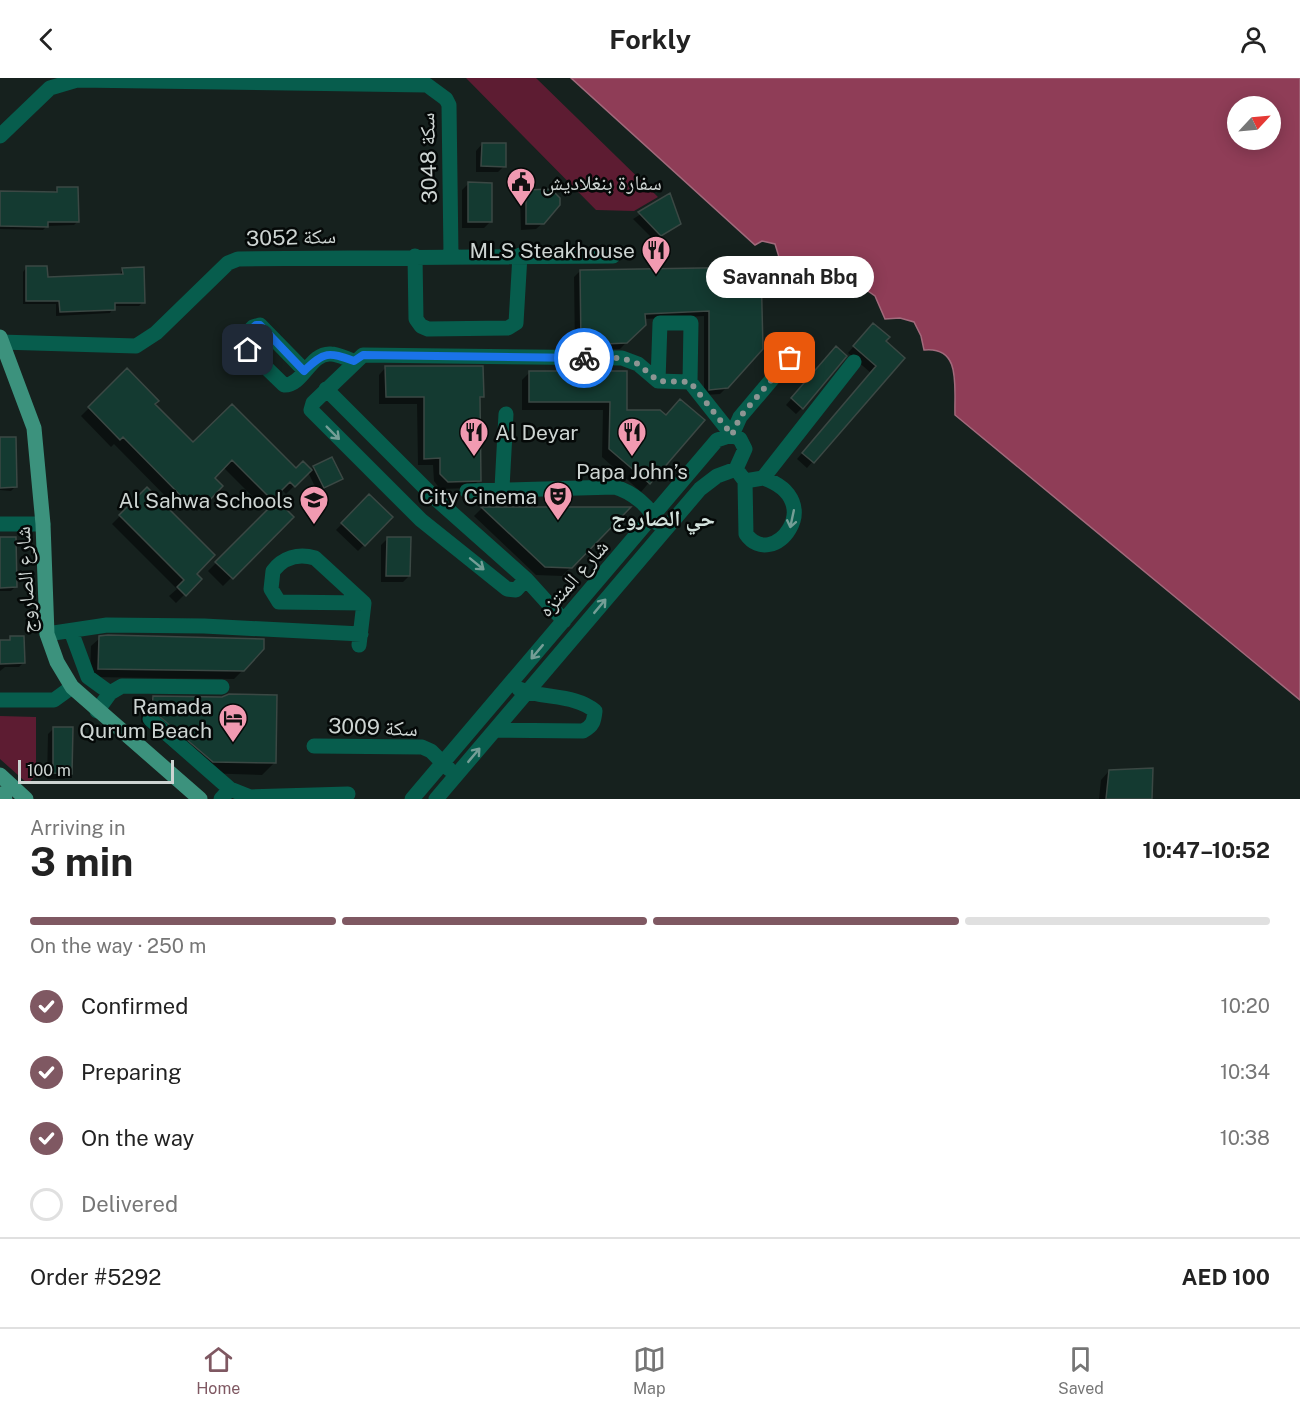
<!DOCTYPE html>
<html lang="en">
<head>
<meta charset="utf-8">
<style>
  body { margin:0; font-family:"Public Sans","Noto Naskh Arabic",sans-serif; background:#f6f6f6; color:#222; height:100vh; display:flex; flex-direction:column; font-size:22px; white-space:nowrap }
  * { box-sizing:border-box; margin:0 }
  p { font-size:20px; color:#767676 }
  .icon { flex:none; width:33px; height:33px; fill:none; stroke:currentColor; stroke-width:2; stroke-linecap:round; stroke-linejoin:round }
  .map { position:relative; height:721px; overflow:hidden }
  .details { display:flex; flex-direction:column; background:#fff; flex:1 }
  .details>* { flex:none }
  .needle { width:39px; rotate:64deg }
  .buttons { position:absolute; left:1227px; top:18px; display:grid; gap:12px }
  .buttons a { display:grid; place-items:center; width:54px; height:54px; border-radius:50%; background:#fff; box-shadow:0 3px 15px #0003; font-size:30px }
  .scale { position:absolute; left:18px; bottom:15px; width:156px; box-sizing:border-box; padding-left:6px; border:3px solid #cdd4d2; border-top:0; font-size:16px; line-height:21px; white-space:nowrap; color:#cdd4d2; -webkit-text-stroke:4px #050908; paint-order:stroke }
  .pin { position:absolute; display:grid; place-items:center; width:51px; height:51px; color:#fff; margin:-26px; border-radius:12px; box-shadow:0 3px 9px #0006 }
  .courier { position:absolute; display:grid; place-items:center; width:60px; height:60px; margin:-30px; border:4px solid #1a73e8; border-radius:50%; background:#fff; color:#222; box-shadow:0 2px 8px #0007 }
  .bubble { position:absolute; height:42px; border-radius:21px; background:#fff; box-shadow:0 3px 15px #0003; font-size:20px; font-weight:700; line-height:42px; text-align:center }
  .summary em { font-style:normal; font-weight:700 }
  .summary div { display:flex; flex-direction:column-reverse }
  .summary { display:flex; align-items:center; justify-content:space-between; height:102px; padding:0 30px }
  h1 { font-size:39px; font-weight:700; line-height:45px }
  .bar { display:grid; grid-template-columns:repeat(4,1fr); gap:9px 6px; align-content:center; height:72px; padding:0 30px }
  .bar i { height:8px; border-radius:4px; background:#e0e0e0 }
  .bar .on { background:#7f5862 }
  .bar p { grid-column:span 4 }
  .line { display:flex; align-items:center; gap:15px; padding:0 30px; border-top:2px solid #e0e0e0 }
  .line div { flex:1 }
  ol { padding:0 30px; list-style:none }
  li { display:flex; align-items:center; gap:18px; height:66px }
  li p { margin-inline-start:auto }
  li .icon { padding:6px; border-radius:50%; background:#7f5862; color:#fff; stroke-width:4 }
  li:last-child { color:#767676 }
  li i { width:33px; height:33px; border:3px solid #e0e0e0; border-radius:50% }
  header { display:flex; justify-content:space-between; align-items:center; height:78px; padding:0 30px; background:#fff; font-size:27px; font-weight:700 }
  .menu { display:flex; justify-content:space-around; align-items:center; height:84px; border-top:2px solid #e0e0e0; background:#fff; font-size:16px; color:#767676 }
  .menu a { display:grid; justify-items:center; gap:3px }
  .menu .on { color:#7f5862 }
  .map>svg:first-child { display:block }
  .green { fill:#5d1c32 }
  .water { fill:#8f3d57; stroke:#a26a7c; stroke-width:1.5; fill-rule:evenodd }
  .shadow { fill:#0007 }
  .building { fill:#143a31; stroke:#3b4844; stroke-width:1.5 }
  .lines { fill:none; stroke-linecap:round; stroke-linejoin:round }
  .minor { stroke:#075d4d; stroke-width:15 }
  .major { stroke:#3c927d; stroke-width:15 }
  .oneway { stroke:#749e96 }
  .done { stroke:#8d9593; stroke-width:6; stroke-dasharray:0 10.8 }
  .route { stroke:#1a73e8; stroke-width:8 }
  .labels { text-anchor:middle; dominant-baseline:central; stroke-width:5; stroke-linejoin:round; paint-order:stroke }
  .street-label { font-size:21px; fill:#cdd4d2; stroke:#050908 }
  .poi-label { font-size:21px; fill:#cdd4d2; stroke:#050908; text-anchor:end }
  .neighbourhood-label { font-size:22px; font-weight:bold; fill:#d3e2dd; stroke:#050908 }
</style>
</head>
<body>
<header><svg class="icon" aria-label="back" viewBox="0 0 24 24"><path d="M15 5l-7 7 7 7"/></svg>Forkly<svg class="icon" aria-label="person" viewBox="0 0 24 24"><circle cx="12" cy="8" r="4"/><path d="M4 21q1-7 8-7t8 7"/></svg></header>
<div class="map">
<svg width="1300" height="721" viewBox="0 0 1300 721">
  <rect width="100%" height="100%" fill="#16211e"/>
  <!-- green -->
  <path class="green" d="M 466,0 L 536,0 L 658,119 L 634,133 L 596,132 Z
    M 0,638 L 36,639 L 36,697 L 28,706 L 0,681 Z"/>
  <!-- water -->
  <path class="water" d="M 571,0 L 1300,0 L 1300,622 L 955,337 C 954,309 962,268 924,272 L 921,258 L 914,244 L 900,240 L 885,241 L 875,218 L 849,200 L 822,216 L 779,179 L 775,166 L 762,163 L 755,167 ZM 1238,28 L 1270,28 L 1270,62 L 1238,62 Z"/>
  <!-- shadow -->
  <path class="shadow" d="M 482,66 L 504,88 L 498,94 L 476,94 L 476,73 Z
    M 468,106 L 490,144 L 484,150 L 462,150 L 462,112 Z
    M 57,111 L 77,144 L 74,147 L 47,148 L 43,152 L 0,151 L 0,115 L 53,115 Z
    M 526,113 L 543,145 L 536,151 L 521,152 L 520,119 Z
    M 670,118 L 680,146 L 655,163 L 633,141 Z
    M 26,190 L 46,201 L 119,198 L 123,191 L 143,224 L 139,228 L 114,228 L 110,235 L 56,238 L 56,226 L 23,226 L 23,194 Z
    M 760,190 L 727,309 L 720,316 L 704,317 L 704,238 L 644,241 L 644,246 L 620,271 L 575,272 L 574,199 L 580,193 Z
    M 867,253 L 903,280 L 807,390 L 797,381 L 871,295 L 848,275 Z
    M 830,276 L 802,330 L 796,336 L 786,327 Z
    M 386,289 L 482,319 L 479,322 L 479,402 L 472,410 L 440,411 L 434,403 L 433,387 L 418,387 L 417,326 L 379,326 L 379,297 Z
    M 127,292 L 153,326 L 193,366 L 296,392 L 310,393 L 314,389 L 341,401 L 318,415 L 308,394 L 286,416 L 281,411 L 263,429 L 223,389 L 213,400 L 221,408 L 205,425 L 197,433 L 188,425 L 180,433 L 114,366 L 111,369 L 81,338 Z
    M 530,294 L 626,295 L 626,334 L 702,342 L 641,414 L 602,379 L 603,332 L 522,332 L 522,302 Z
    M 0,360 L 15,409 L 11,413 L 0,412 Z
    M 147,411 L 200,501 L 176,525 L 169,518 L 177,511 L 112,446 Z
    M 369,418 L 391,439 L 358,473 L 336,452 Z
    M 277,424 L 292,439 L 223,508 L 208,493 Z
    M 482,430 L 627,431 L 562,498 L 536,497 L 474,438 Z
    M 0,461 L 15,509 L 11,513 L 0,513 Z
    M 387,461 L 409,498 L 403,504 L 381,504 L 381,467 Z
    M 11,560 L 23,585 L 19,589 L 5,589 L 0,593 L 0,564 L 7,564 Z
    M 100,560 L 243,592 L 234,601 L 90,599 L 91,568 Z
    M 275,618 L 275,684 L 262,697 L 201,695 L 141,644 L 141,632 L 153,620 Z
    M 54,650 L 70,695 L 64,701 L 47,701 L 48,656 Z
    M 1109,693 L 1151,721 L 1099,721 L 1101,702 Z"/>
  <!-- building -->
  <path class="building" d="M 482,65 L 506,65 L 506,89 L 481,88 Z
    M 468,104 L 492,105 L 492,144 L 468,144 Z
    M 57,109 L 78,109 L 79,144 L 48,144 L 48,149 L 0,148 L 0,113 L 57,114 Z
    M 551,111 L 560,120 L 560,127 L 544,146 L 526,146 L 526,112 Z
    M 670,115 L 681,146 L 661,158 L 638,134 Z
    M 26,188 L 47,188 L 48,199 L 123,196 L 122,190 L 144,189 L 145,225 L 115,225 L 115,232 L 60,234 L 59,223 L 26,223 Z
    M 761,189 L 763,271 L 728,310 L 709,312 L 709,233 L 645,236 L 646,247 L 627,265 L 581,267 L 580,192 Z
    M 873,245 L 890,259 L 886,263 L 905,280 L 814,385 L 802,375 L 876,288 L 853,268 Z
    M 836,268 L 847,278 L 803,331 L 791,320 Z
    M 385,288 L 483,288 L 484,319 L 480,319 L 481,403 L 448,404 L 440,396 L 440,380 L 424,381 L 424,319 L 386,319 Z
    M 127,290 L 159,323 L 155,326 L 193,364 L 232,326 L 296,390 L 303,383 L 312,392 L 295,409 L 290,404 L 272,422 L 232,382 L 215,400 L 223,408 L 206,426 L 197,418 L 189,426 L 123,359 L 120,362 L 88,329 Z
    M 529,293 L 627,293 L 627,332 L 660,332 L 666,337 L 680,321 L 705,342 L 650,406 L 609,371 L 610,324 L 529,324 Z
    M 0,359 L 16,359 L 17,409 L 0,410 Z
    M 332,379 L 343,401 L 324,410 L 313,388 Z
    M 147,409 L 215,477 L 197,496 L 202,501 L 186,518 L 177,509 L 184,502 L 119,437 Z
    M 369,416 L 393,439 L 365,468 L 341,445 Z
    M 277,422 L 294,439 L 233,501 L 215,484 Z
    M 481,429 L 631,429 L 572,490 L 545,489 Z
    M 0,459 L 16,459 L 17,509 L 0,510 Z
    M 387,459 L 411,459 L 410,498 L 386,498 Z
    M 108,557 L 264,561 L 264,571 L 244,593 L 98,591 L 99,558 Z
    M 10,558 L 24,558 L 25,585 L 0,586 L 0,562 L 10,562 Z
    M 229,616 L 277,617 L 276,685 L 213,684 L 152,632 L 153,618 L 222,619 Z
    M 53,649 L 73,649 L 72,696 L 53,695 Z
    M 1153,690 L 1152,721 L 1106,721 L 1109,692 Z"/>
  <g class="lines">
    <!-- minor -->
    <path class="minor" d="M 0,58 L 50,10 L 77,2 L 427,7 L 446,21 L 449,27 L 451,177
      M 415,178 L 416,241 L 421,248 L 428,251 L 508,250 L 516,245 L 520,177
      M 0,264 L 136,268 L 156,255 L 228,185 L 238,181 L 613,178
      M 305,293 L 260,247 L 253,249 L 242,260 L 243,267 L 284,307 C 303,308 310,274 331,276 C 338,276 347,281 354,283
      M 690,304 L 658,303 L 660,245 L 691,245 L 690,304 L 732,357 L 740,339 L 790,280
      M 326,311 L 436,421 L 526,501 L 564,543
      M 736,391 L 745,403 L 763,400 L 854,284
      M 745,403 L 746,456 C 772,494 830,423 763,400
      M 502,410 L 506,336
      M 467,413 L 615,409 C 632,414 650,428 657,445
      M 0,446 L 43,446
      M 526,501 L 516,512 L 507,511 L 421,442 L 311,332 L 313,325 L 363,277 L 622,280 L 638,286 L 658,303
      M 71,553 L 88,599 L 110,615
      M 47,556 L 107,547 L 204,548 L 361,556
      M 359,567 L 364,525 L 315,480 C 298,475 283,480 273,493 L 271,511 L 279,524 L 364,525
      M 0,622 L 54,622 L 72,609
      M 97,633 L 110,615 L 122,608 L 222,609
      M 150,641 L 230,711 L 221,721
      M 495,652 L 583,653 C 593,648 594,643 595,633 C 575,616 544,621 519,611
      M 314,668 L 422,669 L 431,673 L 449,691
      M 230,711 L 250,719 L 348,716
      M 412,721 L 717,362 L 732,357 L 740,361 L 745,371 L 736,391 L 717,398 L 700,411 L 436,721"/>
    <!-- major -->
    <path class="major" d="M 0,259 L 34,350 L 43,446 L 47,556 L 57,584 L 72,609 L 200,721
      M 0,697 L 26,721
      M 0,716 L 5,721"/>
  </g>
  <!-- one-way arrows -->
  <defs><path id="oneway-shaft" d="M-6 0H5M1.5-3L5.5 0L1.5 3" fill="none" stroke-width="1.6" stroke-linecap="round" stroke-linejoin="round" transform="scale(1.5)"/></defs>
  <g class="oneway">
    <use href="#oneway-shaft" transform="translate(333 355) rotate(45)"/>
    <use href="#oneway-shaft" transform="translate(792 441) rotate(102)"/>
    <use href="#oneway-shaft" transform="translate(477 486) rotate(39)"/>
    <use href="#oneway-shaft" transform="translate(600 528) rotate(-50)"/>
    <use href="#oneway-shaft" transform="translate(537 574) rotate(130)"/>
    <use href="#oneway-shaft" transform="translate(474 677) rotate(-50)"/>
  </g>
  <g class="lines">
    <!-- done -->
    <path class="done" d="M 584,280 L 622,280 L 638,286 L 658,303 L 690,304 L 732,357 L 740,339 L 790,280"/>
    <!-- route -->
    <path class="route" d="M 248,272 L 242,260 L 256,247 L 260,247 L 304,293 C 325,273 328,274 354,283 L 363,277 L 584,280"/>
  </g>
  <!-- icons -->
  <defs>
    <g id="civic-pin" transform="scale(1.5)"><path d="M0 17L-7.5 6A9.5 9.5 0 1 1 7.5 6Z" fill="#f19ab1" stroke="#050908"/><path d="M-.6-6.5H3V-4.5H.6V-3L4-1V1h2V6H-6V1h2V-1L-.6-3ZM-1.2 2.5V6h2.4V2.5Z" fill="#111"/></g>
    <g id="restaurant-pin" transform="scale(1.5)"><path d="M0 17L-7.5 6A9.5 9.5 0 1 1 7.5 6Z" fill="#f19ab1" stroke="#050908"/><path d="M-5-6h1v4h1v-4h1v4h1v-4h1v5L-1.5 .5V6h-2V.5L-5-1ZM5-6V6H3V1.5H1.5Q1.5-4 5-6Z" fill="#111"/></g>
    <g id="theatre-pin" transform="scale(1.5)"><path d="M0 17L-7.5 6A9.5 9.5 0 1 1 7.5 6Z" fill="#f19ab1" stroke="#050908"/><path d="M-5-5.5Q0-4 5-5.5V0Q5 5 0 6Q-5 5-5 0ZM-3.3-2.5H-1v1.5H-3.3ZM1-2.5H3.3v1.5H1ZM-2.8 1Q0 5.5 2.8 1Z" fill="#111"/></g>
    <g id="school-pin" transform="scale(1.5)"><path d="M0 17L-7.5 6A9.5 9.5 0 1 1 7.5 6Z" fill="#f19ab1" stroke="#050908"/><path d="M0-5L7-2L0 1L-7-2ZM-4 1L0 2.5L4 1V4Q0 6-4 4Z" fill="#111"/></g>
    <g id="hotel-pin" transform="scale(1.5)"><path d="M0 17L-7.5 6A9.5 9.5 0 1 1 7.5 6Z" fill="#f19ab1" stroke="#050908"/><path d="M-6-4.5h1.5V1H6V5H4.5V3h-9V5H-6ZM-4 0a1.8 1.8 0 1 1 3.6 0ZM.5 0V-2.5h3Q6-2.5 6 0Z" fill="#111"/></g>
  </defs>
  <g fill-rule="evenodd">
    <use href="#civic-pin" x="521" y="104"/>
    <use href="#restaurant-pin" x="656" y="172"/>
    <use href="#restaurant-pin" x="474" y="354"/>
    <use href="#restaurant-pin" x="632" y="354"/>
    <use href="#theatre-pin" x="558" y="418"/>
    <use href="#school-pin" x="314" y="422"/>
    <use href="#hotel-pin" x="233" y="640"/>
  </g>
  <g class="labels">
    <!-- street labels -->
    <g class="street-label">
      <text transform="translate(428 80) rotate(-92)">سكة 3048</text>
      <text transform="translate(291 159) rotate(-2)">سكة 3052</text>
      <text transform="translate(573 500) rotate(-49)">شارع المنتزه</text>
      <text transform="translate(25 502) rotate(-93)">شارع الصاروج</text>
      <text transform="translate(373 649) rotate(2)">سكة 3009</text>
    </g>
    <!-- poi labels -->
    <g class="poi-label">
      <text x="542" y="104" text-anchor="start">سفارة بنغلاديش</text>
      <text x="635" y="172">MLS Steakhouse</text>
      <text x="495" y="354" text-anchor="start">Al Deyar</text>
      <text x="632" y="393" text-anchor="middle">Papa John’s</text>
      <text x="537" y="418">City Cinema</text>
      <text x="293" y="422">Al Sahwa Schools</text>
      <text x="212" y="628">Ramada<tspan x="212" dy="24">Qurum Beach</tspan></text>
    </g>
    <!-- neighbourhood labels -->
    <g class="neighbourhood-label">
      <text x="663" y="440">حي الصاروج</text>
    </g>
  </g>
</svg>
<div class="buttons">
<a><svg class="needle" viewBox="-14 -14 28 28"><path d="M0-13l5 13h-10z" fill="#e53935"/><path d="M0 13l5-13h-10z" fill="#767676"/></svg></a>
</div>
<div class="scale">100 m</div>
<div class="pin" style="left:790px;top:280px;background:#ea580c"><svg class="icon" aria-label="bag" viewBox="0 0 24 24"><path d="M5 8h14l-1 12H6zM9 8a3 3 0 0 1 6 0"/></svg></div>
<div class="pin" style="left:248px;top:272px;background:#1f2937"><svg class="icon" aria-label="home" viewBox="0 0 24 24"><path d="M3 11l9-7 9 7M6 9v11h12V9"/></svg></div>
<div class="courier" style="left:584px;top:280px"><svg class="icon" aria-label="bike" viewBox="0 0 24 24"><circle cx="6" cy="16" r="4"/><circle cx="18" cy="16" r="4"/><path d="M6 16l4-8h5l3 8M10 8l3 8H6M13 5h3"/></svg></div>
<div class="bubble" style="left:706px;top:178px;width:168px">Savannah Bbq</div>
</div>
<section class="details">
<div class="summary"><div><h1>3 min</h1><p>Arriving in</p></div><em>10:47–10:52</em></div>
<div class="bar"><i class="on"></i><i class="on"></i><i class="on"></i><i></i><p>On the way · 250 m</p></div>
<ol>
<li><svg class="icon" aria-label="check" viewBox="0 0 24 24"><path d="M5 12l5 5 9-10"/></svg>Confirmed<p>10:20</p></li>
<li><svg class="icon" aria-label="check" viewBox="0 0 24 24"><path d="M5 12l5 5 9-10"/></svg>Preparing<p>10:34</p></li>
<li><svg class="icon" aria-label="check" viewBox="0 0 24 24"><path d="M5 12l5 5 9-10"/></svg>On the way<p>10:38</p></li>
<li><i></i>Delivered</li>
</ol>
<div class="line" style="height:78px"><div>Order #5292</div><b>AED 100</b></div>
</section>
<nav class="menu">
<a class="on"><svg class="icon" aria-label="home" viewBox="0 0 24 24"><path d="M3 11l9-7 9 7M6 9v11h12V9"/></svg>Home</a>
<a><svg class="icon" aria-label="map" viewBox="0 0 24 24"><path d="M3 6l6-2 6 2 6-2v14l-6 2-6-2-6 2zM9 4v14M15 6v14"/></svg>Map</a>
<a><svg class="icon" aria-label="saved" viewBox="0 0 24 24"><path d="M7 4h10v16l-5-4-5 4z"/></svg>Saved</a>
</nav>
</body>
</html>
